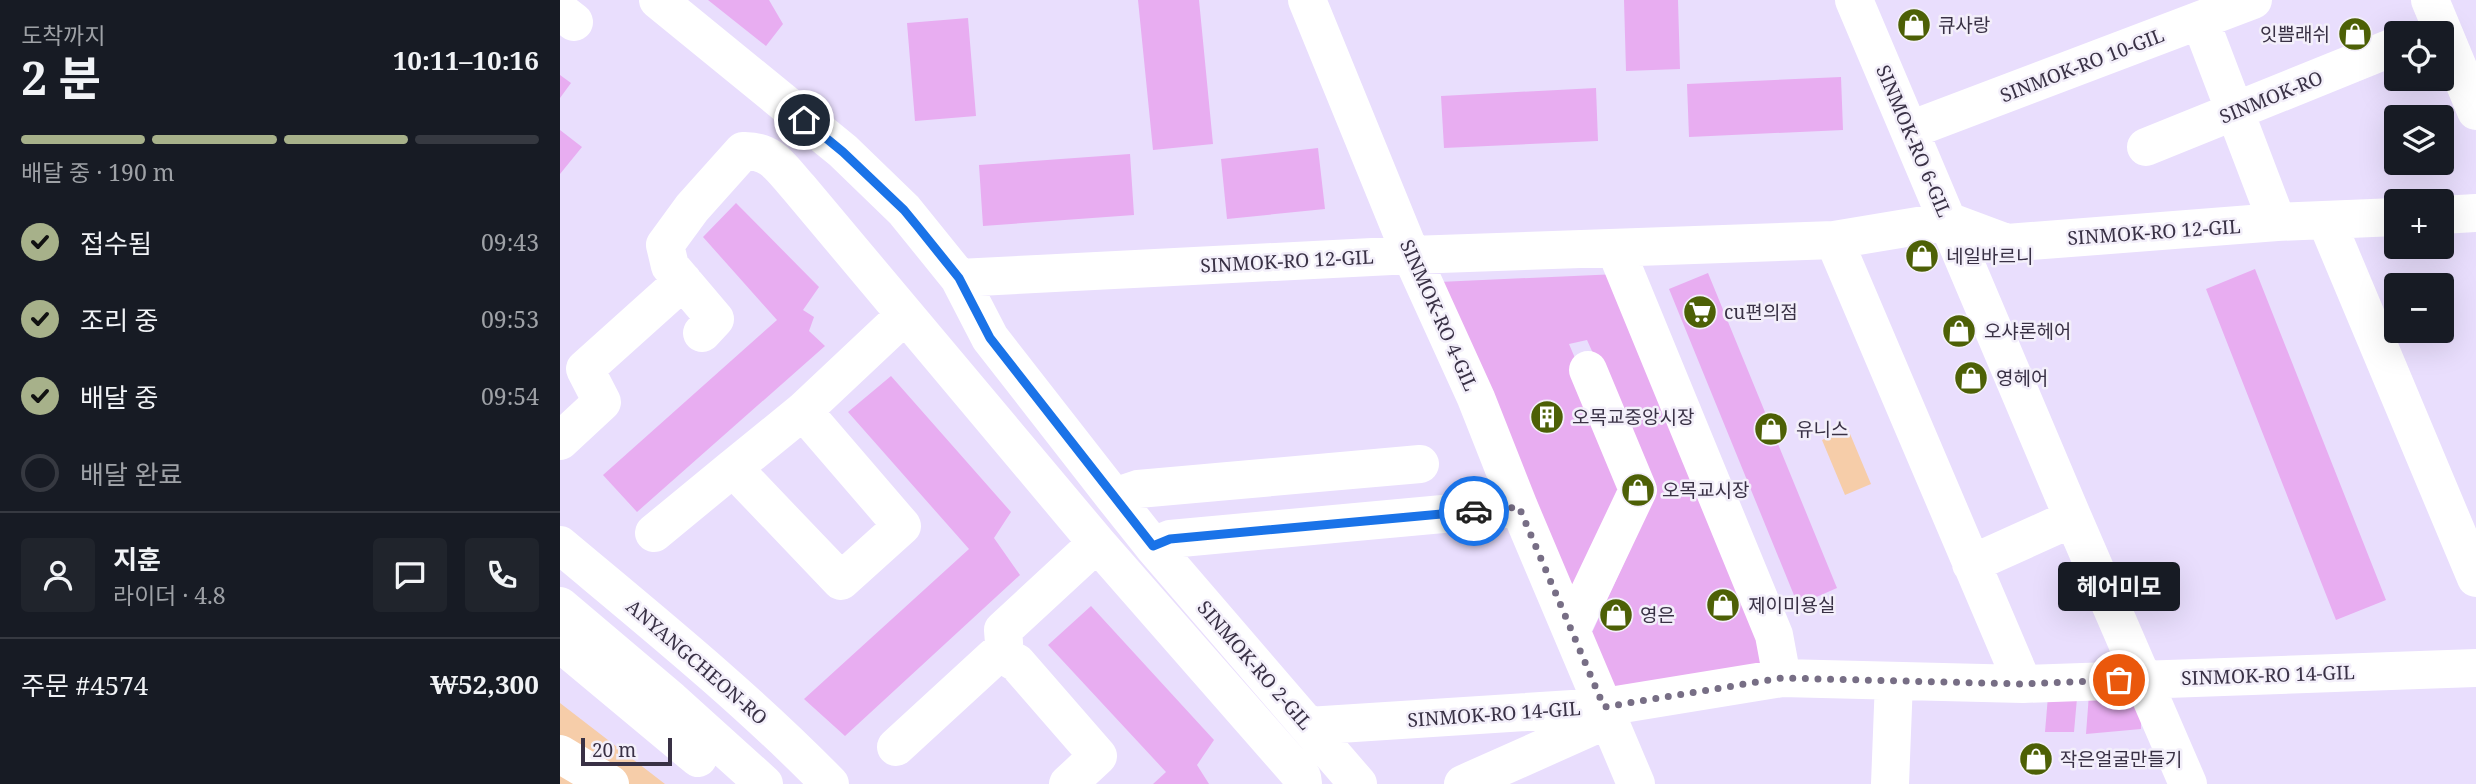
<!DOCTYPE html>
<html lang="ko">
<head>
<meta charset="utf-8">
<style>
  body { margin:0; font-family:"Noto Serif","Noto Sans KR",serif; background:#20242c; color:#f1f3f6; height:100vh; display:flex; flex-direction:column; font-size:26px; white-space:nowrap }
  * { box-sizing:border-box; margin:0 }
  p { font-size:23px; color:#9ea1a6 }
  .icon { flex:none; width:38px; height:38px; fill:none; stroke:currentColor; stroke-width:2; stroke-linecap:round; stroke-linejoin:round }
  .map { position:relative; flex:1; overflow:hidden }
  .side { display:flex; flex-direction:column; background:#171b24; width:560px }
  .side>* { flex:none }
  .controls { position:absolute; left:1824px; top:21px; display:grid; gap:14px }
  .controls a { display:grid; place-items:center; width:70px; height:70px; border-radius:7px; background:#171b24; box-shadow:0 7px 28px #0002; font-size:35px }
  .scale { position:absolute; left:21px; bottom:18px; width:91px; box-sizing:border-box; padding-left:7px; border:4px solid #393145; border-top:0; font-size:19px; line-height:24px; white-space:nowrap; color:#393145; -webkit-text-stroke:5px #f3effa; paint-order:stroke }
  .pin { position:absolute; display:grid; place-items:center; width:60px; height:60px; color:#fff; margin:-30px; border:4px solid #fff; border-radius:50%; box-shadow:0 2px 7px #0007 }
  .courier { position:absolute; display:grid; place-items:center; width:70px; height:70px; margin:-35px; border:5px solid #1a73e8; border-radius:50%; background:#fff; color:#222; box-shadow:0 2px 9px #0007 }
  .bubble { position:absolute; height:49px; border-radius:7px; background:#171b24; box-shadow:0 7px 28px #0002; font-size:23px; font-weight:700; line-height:49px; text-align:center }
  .head em { font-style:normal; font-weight:700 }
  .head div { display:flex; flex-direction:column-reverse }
  .head { display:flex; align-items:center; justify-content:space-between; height:119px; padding:0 21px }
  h1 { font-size:46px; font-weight:700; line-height:52px }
  .bar { display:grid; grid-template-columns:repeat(4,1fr); gap:10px 7px; align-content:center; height:84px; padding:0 21px }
  .bar i { height:9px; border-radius:5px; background:#363941 }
  .bar .selected { background:#a7b18a }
  .bar p { grid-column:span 4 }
  .line { display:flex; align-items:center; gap:18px; padding:0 21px; border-top:2px solid #363941 }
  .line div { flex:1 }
  .round { display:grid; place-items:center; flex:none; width:74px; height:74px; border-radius:7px; background:#20242c }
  ol { padding:0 21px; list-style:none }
  li { display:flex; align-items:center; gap:21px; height:77px }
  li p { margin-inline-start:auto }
  li .icon { padding:7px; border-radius:50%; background:#a7b18a; color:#111; stroke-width:4 }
  li:last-child { color:#9ea1a6 }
  li i { width:38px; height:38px; border:4px solid #363941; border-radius:50% }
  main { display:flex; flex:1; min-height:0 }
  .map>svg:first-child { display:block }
  .green { fill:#f6cda9 }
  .building { fill:#e8adf1 }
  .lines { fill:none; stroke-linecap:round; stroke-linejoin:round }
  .minor { stroke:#fff; stroke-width:38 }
  .major { stroke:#fff; stroke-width:38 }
  .done { stroke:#776e85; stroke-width:7; stroke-dasharray:0 12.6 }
  .route { stroke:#1a73e8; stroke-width:9 }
  .labels { text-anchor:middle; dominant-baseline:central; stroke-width:5; stroke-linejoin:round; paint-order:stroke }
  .poi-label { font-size:19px; fill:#393145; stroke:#f3effa; text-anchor:start }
  .street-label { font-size:19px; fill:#393145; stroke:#f3effa }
</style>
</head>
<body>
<main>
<section class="side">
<div class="head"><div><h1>2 분</h1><p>도착까지</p></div><em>10:11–10:16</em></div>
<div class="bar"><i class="selected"></i><i class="selected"></i><i class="selected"></i><i></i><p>배달 중 · 190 m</p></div>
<ol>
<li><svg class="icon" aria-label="check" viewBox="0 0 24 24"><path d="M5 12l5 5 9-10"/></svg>접수됨<p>09:43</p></li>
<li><svg class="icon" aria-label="check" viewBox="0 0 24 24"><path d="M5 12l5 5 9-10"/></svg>조리 중<p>09:53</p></li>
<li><svg class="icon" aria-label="check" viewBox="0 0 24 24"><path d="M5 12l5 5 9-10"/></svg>배달 중<p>09:54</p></li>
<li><i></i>배달 완료</li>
</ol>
<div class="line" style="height:126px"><a class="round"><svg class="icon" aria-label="person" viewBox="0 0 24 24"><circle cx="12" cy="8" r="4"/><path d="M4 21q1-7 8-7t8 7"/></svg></a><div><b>지훈</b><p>라이더 · 4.8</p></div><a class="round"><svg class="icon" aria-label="chat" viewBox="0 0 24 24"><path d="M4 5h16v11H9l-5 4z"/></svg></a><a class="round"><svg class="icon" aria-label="phone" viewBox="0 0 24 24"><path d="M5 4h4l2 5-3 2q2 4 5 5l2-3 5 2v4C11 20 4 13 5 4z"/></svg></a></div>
<div class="line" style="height:91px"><div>주문 #4574</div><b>₩52,300</b></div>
</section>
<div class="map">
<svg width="1916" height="784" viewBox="0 0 1916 784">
  <rect width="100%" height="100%" fill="#e9defd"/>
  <!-- green -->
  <path class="green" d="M 1288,429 L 1311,484 L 1285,495 L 1262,440 Z
    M 0,703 L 105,784 L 0,784 Z"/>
  <!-- building -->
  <path class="building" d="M 148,0 L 209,0 L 223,24 L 206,46 Z
    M 578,0 L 639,0 L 653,144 L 593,150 Z
    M 1064,0 L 1118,0 L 1120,69 L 1066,71 Z
    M 408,18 L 416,116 L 355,121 L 347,23 Z
    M 0,75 L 11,83 L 0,98 Z
    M 1281,77 L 1283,130 L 1129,137 L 1127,84 Z
    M 1036,88 L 1038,141 L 884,148 L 881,96 Z
    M 0,130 L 22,147 L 0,174 Z
    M 758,148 L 765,209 L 667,219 L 661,159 Z
    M 570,154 L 574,215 L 423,226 L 419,165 Z
    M 176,203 L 259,287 L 243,310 L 254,317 L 249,331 L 265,346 L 77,512 L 43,475 L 217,320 L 143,237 Z
    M 1695,269 L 1826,600 L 1776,620 L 1646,289 Z
    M 1148,273 L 1277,588 L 1238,605 L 1109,289 Z
    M 1058,274 L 1208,668 L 1055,695 L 1030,637 L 1096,493 L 1027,340 L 1009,344 L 1071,490 L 1014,608 L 879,282 Z
    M 331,376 L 451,512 L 434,538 L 460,575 L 285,736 L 244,699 L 409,549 L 288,412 Z
    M 531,606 L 654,740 L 637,765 L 649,784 L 593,784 L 606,772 L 488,645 Z
    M 1561,692 L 1581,715 L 1581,729 L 1526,734 L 1529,694 Z
    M 1488,696 L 1517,698 L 1514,732 L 1485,732 Z"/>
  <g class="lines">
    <!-- minor -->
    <path class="minor" d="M 98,0 L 283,151 L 344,210 L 399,278 L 430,338 L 554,497 L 593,546 L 798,784
      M 747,0 L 851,255 L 916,398 L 959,507 L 1076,784
      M 1294,0 L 1513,518 L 1628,784
      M 0,11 L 14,22
      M 1640,20 L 1717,222
      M 1350,130 L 1693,0
      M 1586,147 L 1836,46
      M 1881,215 L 1916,213
      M 1766,220 L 1916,578
      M 1274,240 L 1463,684
      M 1055,248 L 1214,635 L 1222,678
      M 399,278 L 851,255 L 1274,240 L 1388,221 L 1447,243 L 1717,222 L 1836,217
      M 142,333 L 155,319 L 110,266 L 105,245 L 132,208 L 183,151 C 212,150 221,168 239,188 L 537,543 L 742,777 L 743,784
      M 0,441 L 42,402 L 25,369 L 123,281
      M 173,468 L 243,411 L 345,315
      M 554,497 L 578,489 L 860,464
      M 94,533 L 173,468 L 281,581 L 342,526 L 243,411
      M 593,546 L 610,539 L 959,507
      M 1411,564 L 1513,518
      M 1012,629 L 1078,490 L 1028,370
      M 445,656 L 443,630 L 537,543
      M 748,726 L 1044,707 L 1222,678 L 1463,684 L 1916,668
      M 336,747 L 434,657 L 445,656 L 457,663 L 538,756 L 508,784
      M 0,754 L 50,784
      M 903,784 L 1049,719
      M 1330,784 L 1334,681"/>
    <!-- major -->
    <path class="major" d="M 1870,0 L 1916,111
      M 0,545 C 92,622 186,698 270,784
      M 0,606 L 111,700 L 204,784
      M 0,643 L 138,758"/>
  </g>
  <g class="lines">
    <!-- done -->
    <path class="done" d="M 914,511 L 959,507 L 1044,707 L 1222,678 L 1463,684 L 1559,680"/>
    <!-- route -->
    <path class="route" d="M 244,120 L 283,152 L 344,210 L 358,227 L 399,278 L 430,338 L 593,546 L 610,539 L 914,511"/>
  </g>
  <!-- icons -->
  <defs>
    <g id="shop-disc" transform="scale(1.75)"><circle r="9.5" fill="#4d6006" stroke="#f3effa"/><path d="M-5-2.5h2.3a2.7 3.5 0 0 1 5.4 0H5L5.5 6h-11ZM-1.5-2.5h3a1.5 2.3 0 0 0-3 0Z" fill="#fff"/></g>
    <g id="supermarket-disc" transform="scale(1.75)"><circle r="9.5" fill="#4d6006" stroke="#f3effa"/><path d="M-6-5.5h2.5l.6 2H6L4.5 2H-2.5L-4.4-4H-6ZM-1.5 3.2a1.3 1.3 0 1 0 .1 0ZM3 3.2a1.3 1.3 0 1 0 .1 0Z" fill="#fff"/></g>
    <g id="building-disc" transform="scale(1.75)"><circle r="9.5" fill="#4d6006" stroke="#f3effa"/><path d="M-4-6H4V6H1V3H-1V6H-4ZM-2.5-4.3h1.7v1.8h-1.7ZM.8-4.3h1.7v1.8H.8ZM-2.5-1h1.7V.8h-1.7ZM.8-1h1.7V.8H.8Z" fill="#fff"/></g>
  </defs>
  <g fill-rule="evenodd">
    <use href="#shop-disc" x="1354" y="25"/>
    <use href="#shop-disc" x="1795" y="34"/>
    <use href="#shop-disc" x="1362" y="256"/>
    <use href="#supermarket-disc" x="1140" y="312"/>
    <use href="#shop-disc" x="1399" y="331"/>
    <use href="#shop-disc" x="1411" y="378"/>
    <use href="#building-disc" x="987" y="417"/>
    <use href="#shop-disc" x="1211" y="429"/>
    <use href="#shop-disc" x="1078" y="490"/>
    <use href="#shop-disc" x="1163" y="605"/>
    <use href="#shop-disc" x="1056" y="615"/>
    <use href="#shop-disc" x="1476" y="759"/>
  </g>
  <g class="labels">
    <!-- poi labels -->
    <g class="poi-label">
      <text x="1378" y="25">큐사랑</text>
      <text x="1770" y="34" text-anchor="end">잇쁨래쉬</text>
      <text x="1386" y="256">네일바르니</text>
      <text x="1164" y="312">cu편의점</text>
      <text x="1424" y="331">오샤론헤어</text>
      <text x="1436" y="378">영헤어</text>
      <text x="1012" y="417">오목교중앙시장</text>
      <text x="1236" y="429">유니스</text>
      <text x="1102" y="490">오목교시장</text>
      <text x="1188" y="605">제이미용실</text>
      <text x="1080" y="615">영은</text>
      <text x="1500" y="759">작은얼굴만들기</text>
    </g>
    <!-- street labels -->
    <g class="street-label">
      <text transform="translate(1522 65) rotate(-21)">SINMOK-RO 10-GIL</text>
      <text transform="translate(1711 97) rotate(-22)">SINMOK-RO</text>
      <text transform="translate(1354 141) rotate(67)">SINMOK-RO 6-GIL</text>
      <text transform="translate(1594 232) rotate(-4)">SINMOK-RO 12-GIL</text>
      <text transform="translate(727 261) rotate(-3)">SINMOK-RO 12-GIL</text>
      <text transform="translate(879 315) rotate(66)">SINMOK-RO 4-GIL</text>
      <text transform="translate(137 662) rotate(41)">ANYANGCHEON-RO</text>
      <text transform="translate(695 665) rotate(49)">SINMOK-RO 2-GIL</text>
      <text transform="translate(1708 675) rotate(-2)">SINMOK-RO 14-GIL</text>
      <text transform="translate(934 714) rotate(-4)">SINMOK-RO 14-GIL</text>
    </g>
  </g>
</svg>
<div class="controls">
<a><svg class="icon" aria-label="locate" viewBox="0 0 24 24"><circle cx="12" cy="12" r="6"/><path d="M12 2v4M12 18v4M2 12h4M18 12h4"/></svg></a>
<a><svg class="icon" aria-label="layers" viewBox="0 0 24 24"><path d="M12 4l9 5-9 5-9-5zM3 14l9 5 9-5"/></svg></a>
<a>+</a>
<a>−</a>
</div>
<div class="scale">20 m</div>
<div class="pin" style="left:1559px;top:680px;background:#ea580c"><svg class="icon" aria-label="bag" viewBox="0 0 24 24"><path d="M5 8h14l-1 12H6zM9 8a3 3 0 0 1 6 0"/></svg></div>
<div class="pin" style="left:244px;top:120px;background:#1f2937"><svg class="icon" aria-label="home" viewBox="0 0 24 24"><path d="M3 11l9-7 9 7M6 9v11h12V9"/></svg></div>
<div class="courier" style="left:914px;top:511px"><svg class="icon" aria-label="car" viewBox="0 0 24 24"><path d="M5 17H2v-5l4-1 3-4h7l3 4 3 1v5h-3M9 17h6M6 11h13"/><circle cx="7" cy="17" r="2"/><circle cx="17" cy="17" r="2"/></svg></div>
<div class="bubble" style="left:1498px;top:562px;width:122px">헤어미모</div>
</div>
</main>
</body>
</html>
